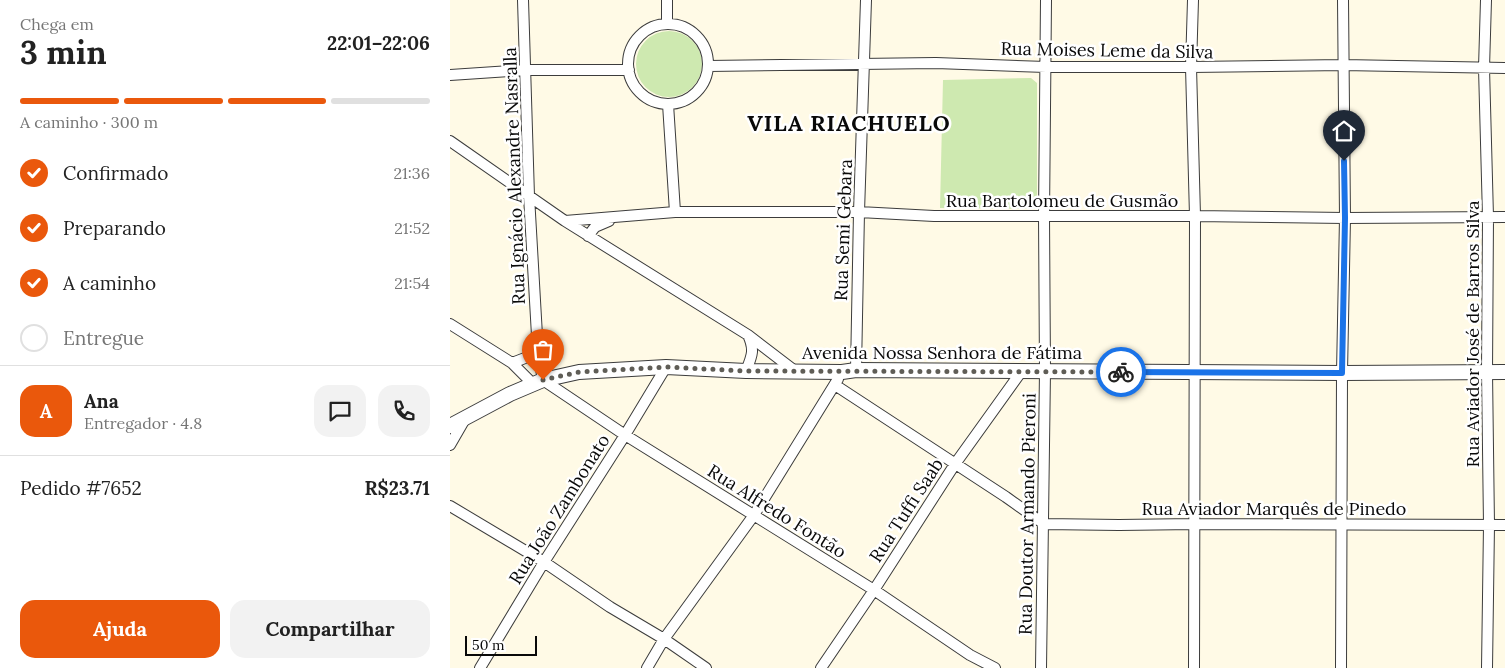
<!DOCTYPE html>
<html lang="pt">
<head>
<meta charset="utf-8">
<style>
  body { margin:0; font-family:Lora,serif; background:#f2f2f2; color:#222; height:100vh; display:flex; flex-direction:column; font-size:19px; white-space:nowrap }
  * { box-sizing:border-box; margin:0 }
  p { font-size:16px; color:#767676 }
  .icon { flex:none; width:28px; height:28px; fill:none; stroke:currentColor; stroke-width:2; stroke-linecap:round; stroke-linejoin:round }
  .map { position:relative; flex:1; overflow:hidden }
  .sheet { display:flex; flex-direction:column; background:#fff; width:450px }
  .sheet>* { flex:none }
  .scale { position:absolute; left:15px; bottom:12px; width:72px; box-sizing:border-box; padding-left:5px; border:2px solid #090909; border-top:0; font-size:14px; line-height:18px; white-space:nowrap; color:#090909; -webkit-text-stroke:4px #fff; paint-order:stroke }
  .pin { position:absolute; display:grid; place-items:center; width:42px; height:42px; color:#fff; margin:-51px -21px; border-radius:50% 50% 50% 0; rotate:-45deg; box-shadow:0 0 5px #0007 }
  .pin .icon { rotate:45deg }
  .courier { position:absolute; display:grid; place-items:center; width:50px; height:50px; margin:-25px; border:4px solid #1a73e8; border-radius:50%; background:#fff; color:#222; box-shadow:0 1px 6px #0007 }
  .overview em { font-style:normal; font-weight:700 }
  .overview div { display:flex; flex-direction:column-reverse }
  .overview { display:flex; align-items:center; justify-content:space-between; height:85px; padding:0 20px }
  h1 { font-size:32px; font-weight:700; line-height:38px }
  .bar { display:grid; grid-template-columns:repeat(4,1fr); gap:8px 5px; align-content:center; height:60px; padding:0 20px }
  .bar i { height:6px; border-radius:4px; background:#e0e0e0 }
  .bar .on { background:#ea580c }
  .bar p { grid-column:span 4 }
  .line { display:flex; align-items:center; gap:12px; padding:0 20px; border-top:1px solid #e0e0e0 }
  .line div { flex:1 }
  .round { display:grid; place-items:center; flex:none; width:52px; height:52px; border-radius:15px; background:#f2f2f2 }
  ol { padding:0 20px; list-style:none }
  li { display:flex; align-items:center; gap:15px; height:55px }
  li p { margin-inline-start:auto }
  li .icon { padding:5px; border-radius:50%; background:#ea580c; color:#fff; stroke-width:4 }
  li:last-child { color:#767676 }
  li i { width:28px; height:28px; border:2px solid #e0e0e0; border-radius:50% }
  .action { display:flex; gap:10px; margin-top:auto; padding:10px 20px }
  .action a { flex:1; height:58px; border-radius:15px; background:#ea580c; color:#fff; font-size:20px; font-weight:700; line-height:58px; text-align:center }
  .action a+a { background:#f2f2f2; color:#222 }
  main { display:flex; flex:1; min-height:0 }
  .map>svg:first-child { display:block }
  .green { fill:#cee9b0 }
  .lines { fill:none; stroke-linecap:round; stroke-linejoin:round }
  .minor-casing { stroke:#3c3c3c; stroke-width:12 }
  .tertiary-casing { stroke:#3c3c3c; stroke-width:16 }
  .minor { stroke:#fff; stroke-width:10 }
  .tertiary { stroke:#fff; stroke-width:14 }
  .done { stroke:#5f5d56; stroke-width:5; stroke-dasharray:0 9 }
  .route { stroke:#1a73e8; stroke-width:6 }
  .labels { text-anchor:middle; dominant-baseline:central; stroke-width:5; stroke-linejoin:round; paint-order:stroke }
  .street-label { font-size:18px; fill:#090909; stroke:#fff }
  .district-label { font-size:22px; font-weight:bold; letter-spacing:1px; fill:#090909; stroke:#fff }
</style>
</head>
<body>
<main>
<section class="sheet">
<div class="overview"><div><h1>3 min</h1><p>Chega em</p></div><em>22:01–22:06</em></div>
<div class="bar"><i class="on"></i><i class="on"></i><i class="on"></i><i></i><p>A caminho · 300 m</p></div>
<ol>
<li><svg class="icon" aria-label="check" viewBox="0 0 24 24"><path d="M5 12l5 5 9-10"/></svg>Confirmado<p>21:36</p></li>
<li><svg class="icon" aria-label="check" viewBox="0 0 24 24"><path d="M5 12l5 5 9-10"/></svg>Preparando<p>21:52</p></li>
<li><svg class="icon" aria-label="check" viewBox="0 0 24 24"><path d="M5 12l5 5 9-10"/></svg>A caminho<p>21:54</p></li>
<li><i></i>Entregue</li>
</ol>
<div class="line" style="height:90px"><b class="round" style="background:#ea580c;color:#fff">A</b><div><b>Ana</b><p>Entregador · 4.8</p></div><a class="round"><svg class="icon" aria-label="chat" viewBox="0 0 24 24"><path d="M4 5h16v11H9l-5 4z"/></svg></a><a class="round"><svg class="icon" aria-label="phone" viewBox="0 0 24 24"><path d="M5 4h4l2 5-3 2q2 4 5 5l2-3 5 2v4C11 20 4 13 5 4z"/></svg></a></div>
<div class="line" style="height:65px"><div>Pedido #7652</div><b>R$23.71</b></div>
<div class="action"><a>Ajuda</a><a>Compartilhar</a></div>
</section>
<div class="map">
<svg width="1055" height="668" viewBox="0 0 1055 668">
  <rect width="100%" height="100%" fill="#fffae6"/>
  <!-- green -->
  <path class="green" d="M186 64a33 33 0 1 1 66 0a33 33 0 1 1-66 0Z
    M 581,78 L 587,83 L 587,209 L 490,208 L 493,80 Z"/>
  <g class="lines">
    <!-- minor casing -->
    <g class="minor-casing">
      <path id="minor" d="M 73,0 L 79,196 L 88,353 L 93,380 L 175,435 L 424,590 L 520,655 L 545,668
        M 743,0 L 741,67 L 745,216 L 744,668
        M 1036,0 L 1034,68 L 1038,217 L 1037,372 L 1039,525 L 1037,668
        M 217,24 L 217,0
        M178 64a40 40 0 1 1 80 0a40 40 0 1 1-80 0Z
        M 258,66 L 486,63 L 596,67 L 741,67 L 893,65 L 1055,68
        M 0,75 L 76,70 L 179,70
        M 218,104 L 225,212
        M 0,141 L 115,221 L 298,335
        M 115,221 L 225,212 L 409,212 L 484,216 L 745,216 L 895,218 L 1055,217
        M 138,236 L 145,227 L 159,221
        M 0,324 L 62,363 L 83,384
        M 62,363 L 88,353
        M 406,370 L 409,212 L 416,0
        M 296,371 C 302,356 305,350 298,335 L 345,371
        M 385,385 L 556,497 L 594,524 L 669,525 L 744,524 L 1055,525
        M 0,445 L 15,419
        M 0,506 L 94,562 L 160,607 L 214,639 L 256,668
        M 30,668 L 94,562 L 175,435 L 216,367
        M 197,668 L 214,639 L 304,515 L 388,379
        M 371,668 L 424,590 L 505,464 L 571,372
        M 591,668 L 595,371 L 594,216 L 596,0
        M 891,668 L 892,373 L 895,218 L 893,0"/>
    </g>
    <!-- tertiary casing -->
    <g class="tertiary-casing">
      <path id="tertiary" d="M 0,426 L 60,394 L 93,380 L 129,372 L 216,367 L 296,371 L 392,372 L 406,370 L 892,373 L 1055,372"/>
    </g>
    <!-- minor -->
    <use href="#minor" class="minor"/>
    <!-- tertiary -->
    <use href="#tertiary" class="tertiary"/>
  </g>
  <g class="lines">
    <!-- done -->
    <path class="done" d="M 93,380 L 129,372 L 216,367 L 296,371 L 671,372"/>
    <!-- route -->
    <path class="route" d="M 671,372 L 892,373 L 895,218 L 894,161"/>
  </g>
  <g class="labels">
    <!-- street labels -->
    <g class="street-label">
      <text transform="translate(657 50) rotate(1)">Rua Moises Leme da Silva</text>
      <text transform="translate(64 176) rotate(-92)">Rua Ignácio Alexandre Nasralla</text>
      <text x="612" y="200">Rua Bartolomeu de Gusmão</text>
      <text transform="translate(393 230) rotate(-88)">Rua Semi Gebara</text>
      <text transform="translate(1022 334) rotate(-90)">Rua Aviador José de Barros Silva</text>
      <text x="492" y="352">Avenida Nossa Senhora de Fátima</text>
      <text x="824" y="508">Rua Aviador Marquês de Pinedo</text>
      <text transform="translate(109 509) rotate(-58)">Rua João Zambonato</text>
      <text transform="translate(456 510) rotate(-57)">Rua Tuffi Saab</text>
      <text transform="translate(327 511) rotate(32)">Rua Alfredo Fontão</text>
      <text transform="translate(577 514) rotate(-89)">Rua Doutor Armando Pieroni</text>
    </g>
    <!-- district labels -->
    <g class="district-label">
      <text x="399" y="123">VILA RIACHUELO</text>
    </g>
  </g>
</svg>
<div class="scale">50 m</div>
<div class="pin" style="left:93px;top:380px;background:#ea580c"><svg class="icon" aria-label="bag" viewBox="0 0 24 24"><path d="M5 8h14l-1 12H6zM9 8a3 3 0 0 1 6 0"/></svg></div>
<div class="pin" style="left:894px;top:161px;background:#1f2937"><svg class="icon" aria-label="home" viewBox="0 0 24 24"><path d="M3 11l9-7 9 7M6 9v11h12V9"/></svg></div>
<div class="courier" style="left:671px;top:372px"><svg class="icon" aria-label="bike" viewBox="0 0 24 24"><circle cx="6" cy="16" r="4"/><circle cx="18" cy="16" r="4"/><path d="M6 16l4-8h5l3 8M10 8l3 8H6M13 5h3"/></svg></div>
</div>
</main>
</body>
</html>
